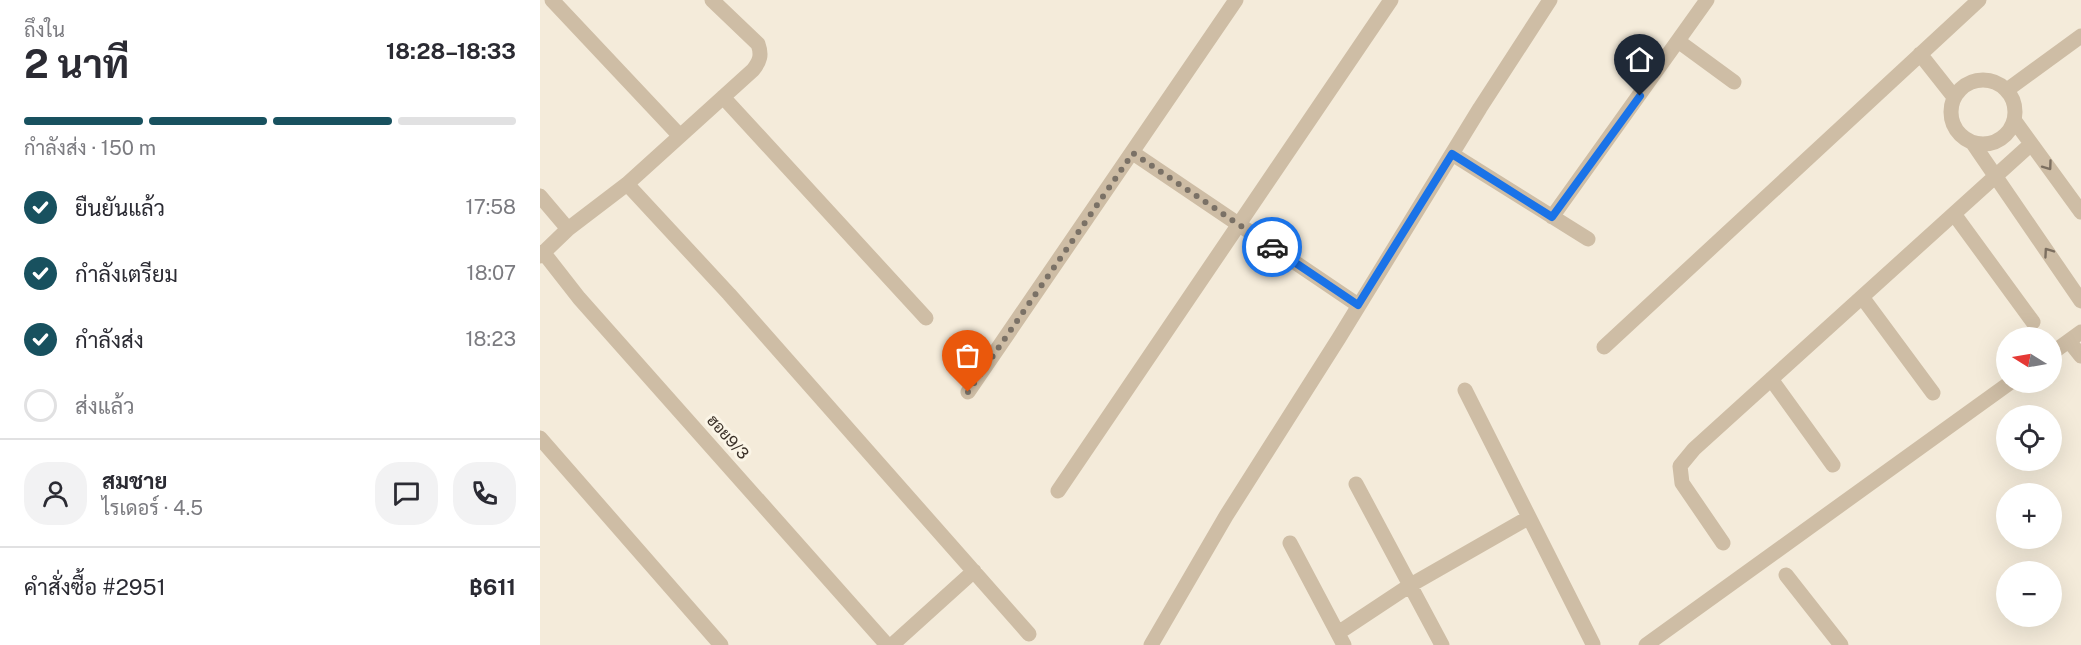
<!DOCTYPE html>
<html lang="th">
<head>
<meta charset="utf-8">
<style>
  body { margin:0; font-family:"Public Sans",Sarabun,sans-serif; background:#f2f2f3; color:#2b2b33; height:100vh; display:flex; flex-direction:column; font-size:22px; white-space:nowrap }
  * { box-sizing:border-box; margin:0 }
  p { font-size:20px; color:#7c7c81 }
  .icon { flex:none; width:33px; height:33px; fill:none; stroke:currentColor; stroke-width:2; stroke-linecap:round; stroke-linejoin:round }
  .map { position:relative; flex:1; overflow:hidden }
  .details { display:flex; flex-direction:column; background:#fff; width:540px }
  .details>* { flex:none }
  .needle { width:39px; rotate:281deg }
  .tools { position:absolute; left:1456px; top:327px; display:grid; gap:12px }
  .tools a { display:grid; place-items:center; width:66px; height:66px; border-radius:50%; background:#fff; box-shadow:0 6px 24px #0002; font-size:30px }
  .pin { position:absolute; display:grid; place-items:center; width:51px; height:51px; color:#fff; margin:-62px -26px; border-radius:50% 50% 50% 0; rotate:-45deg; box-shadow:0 0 6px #0007 }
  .pin .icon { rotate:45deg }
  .courier { position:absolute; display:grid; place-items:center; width:60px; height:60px; margin:-30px; border:4px solid #1a73e8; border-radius:50%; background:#fff; color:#222; box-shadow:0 2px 8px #0007 }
  .summary em { font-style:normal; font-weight:700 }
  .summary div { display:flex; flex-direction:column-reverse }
  .summary { display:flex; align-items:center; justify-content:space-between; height:102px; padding:0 24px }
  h1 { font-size:39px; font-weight:700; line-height:45px }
  .bar { display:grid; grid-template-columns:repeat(4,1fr); gap:9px 6px; align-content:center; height:72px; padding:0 24px }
  .bar i { height:8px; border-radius:4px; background:#e1e1e2 }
  .bar .active { background:#18515f }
  .bar p { grid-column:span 4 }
  .line { display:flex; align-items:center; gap:15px; padding:0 24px; border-top:2px solid #e1e1e2 }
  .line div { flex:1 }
  .round { display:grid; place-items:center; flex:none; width:63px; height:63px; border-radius:24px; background:#f2f2f3 }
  ol { padding:0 24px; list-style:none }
  li { display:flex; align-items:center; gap:18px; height:66px }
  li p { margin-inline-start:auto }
  li .icon { padding:6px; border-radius:50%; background:#18515f; color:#fff; stroke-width:4 }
  li:last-child { color:#7c7c81 }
  li i { width:33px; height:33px; border:3px solid #e1e1e2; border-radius:50% }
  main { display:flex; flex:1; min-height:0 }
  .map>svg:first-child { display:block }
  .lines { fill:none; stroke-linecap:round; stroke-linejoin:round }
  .minor { stroke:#cebda5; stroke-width:15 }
  .oneway { stroke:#7c6f60 }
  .done { stroke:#7a7166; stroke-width:6; stroke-dasharray:0 10.8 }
  .route { stroke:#1a73e8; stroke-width:8 }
  .labels { text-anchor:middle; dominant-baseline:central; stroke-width:6; stroke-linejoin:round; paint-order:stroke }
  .street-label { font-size:16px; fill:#392f27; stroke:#fbf5e7 }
</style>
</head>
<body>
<main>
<section class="details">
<div class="summary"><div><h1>2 นาที</h1><p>ถึงใน</p></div><em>18:28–18:33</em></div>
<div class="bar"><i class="active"></i><i class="active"></i><i class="active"></i><i></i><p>กำลังส่ง · 150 m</p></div>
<ol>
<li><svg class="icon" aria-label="check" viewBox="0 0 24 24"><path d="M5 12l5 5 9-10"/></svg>ยืนยันแล้ว<p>17:58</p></li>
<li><svg class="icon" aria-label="check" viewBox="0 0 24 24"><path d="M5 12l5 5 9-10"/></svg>กำลังเตรียม<p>18:07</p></li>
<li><svg class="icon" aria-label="check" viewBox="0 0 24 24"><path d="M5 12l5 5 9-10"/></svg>กำลังส่ง<p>18:23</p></li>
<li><i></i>ส่งแล้ว</li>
</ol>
<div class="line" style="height:108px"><a class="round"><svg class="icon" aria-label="person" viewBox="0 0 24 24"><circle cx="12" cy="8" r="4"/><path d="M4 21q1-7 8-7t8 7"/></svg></a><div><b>สมชาย</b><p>ไรเดอร์ · 4.5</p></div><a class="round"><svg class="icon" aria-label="chat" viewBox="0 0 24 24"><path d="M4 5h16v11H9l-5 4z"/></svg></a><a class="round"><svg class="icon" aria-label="phone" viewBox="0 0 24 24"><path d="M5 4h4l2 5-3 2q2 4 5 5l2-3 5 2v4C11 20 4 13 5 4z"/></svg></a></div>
<div class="line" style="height:78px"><div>คำสั่งซื้อ #2951</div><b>฿611</b></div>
</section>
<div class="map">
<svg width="1541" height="645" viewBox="0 0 1541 645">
  <rect width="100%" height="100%" fill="#f4ebda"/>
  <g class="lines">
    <!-- minor -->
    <path class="minor" d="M 12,0 L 140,136
      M 1138,41 L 1194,82
      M 1380,54 L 1414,97
      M1411 112a32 32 0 1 1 64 0a32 32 0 1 1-64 0Z
      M 1467,90 L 1541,36
      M 183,97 L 386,318
      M 1474,120 L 1541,212
      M 1432,142 L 1541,301
      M 593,153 L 818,305
      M 912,154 L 1048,239
      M 87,184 L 189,294 L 489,634
      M 0,196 L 28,229
      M 1414,214 L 1493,322
      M 1012,217 L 1167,0
      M 3,252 L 39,298 L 347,645
      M 0,256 L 28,229 L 87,184 L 213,70 C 220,61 222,55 218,44 L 172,0
      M 1322,297 L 1393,393
      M 1529,341 L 1541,356
      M 1064,347 L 1439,0
      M 1512,353 L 1541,332
      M 1231,379 L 1293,465
      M 925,390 L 1053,644
      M 428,392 L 696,0
      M 0,438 L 181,645
      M 816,484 L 902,645
      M 518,491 L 851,0
      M 750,543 L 804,645
      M 1183,543 L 1142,483 L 1140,466 L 1154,449 L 1491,144
      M 1246,575 L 1301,645
      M 798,633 L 869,586 L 988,518
      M 352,645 L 434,571
      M 611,645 L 686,516 L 799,338 L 940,108 L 1010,0
      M 1106,645 L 1471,382"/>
  </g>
  <!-- one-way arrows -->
  <defs><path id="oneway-chevron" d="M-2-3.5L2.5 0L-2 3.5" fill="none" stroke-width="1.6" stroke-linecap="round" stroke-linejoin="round" transform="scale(1.5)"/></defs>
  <g class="oneway">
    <use href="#oneway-chevron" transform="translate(1508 166) rotate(54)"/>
    <use href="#oneway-chevron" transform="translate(1508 252) rotate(-125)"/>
  </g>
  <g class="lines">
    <!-- done -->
    <path class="done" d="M 428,392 L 593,153 L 732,247"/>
    <!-- route -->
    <path class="route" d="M 732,247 L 818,305 L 912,154 L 1012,217 L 1100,96"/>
  </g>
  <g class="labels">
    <!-- street labels -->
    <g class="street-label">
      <text transform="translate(188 437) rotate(48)">ฮอย9/3</text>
    </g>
  </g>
</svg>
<div class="tools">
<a><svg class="needle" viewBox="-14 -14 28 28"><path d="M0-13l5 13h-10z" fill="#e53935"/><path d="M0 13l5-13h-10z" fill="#7c7c81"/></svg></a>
<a><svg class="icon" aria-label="locate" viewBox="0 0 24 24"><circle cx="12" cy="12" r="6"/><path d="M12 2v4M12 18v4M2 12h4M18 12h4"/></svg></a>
<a>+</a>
<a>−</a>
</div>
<div class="pin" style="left:428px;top:392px;background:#ea580c"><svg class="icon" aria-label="bag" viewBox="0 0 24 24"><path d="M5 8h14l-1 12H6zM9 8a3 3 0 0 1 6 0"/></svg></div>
<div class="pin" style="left:1100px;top:96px;background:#1f2937"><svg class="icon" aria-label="home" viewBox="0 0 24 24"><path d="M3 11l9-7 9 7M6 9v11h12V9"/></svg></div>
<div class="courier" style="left:732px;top:247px"><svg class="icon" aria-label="car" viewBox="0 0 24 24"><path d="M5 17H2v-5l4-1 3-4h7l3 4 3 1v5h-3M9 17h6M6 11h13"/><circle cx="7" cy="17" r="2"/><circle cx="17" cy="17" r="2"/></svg></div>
</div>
</main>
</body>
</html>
